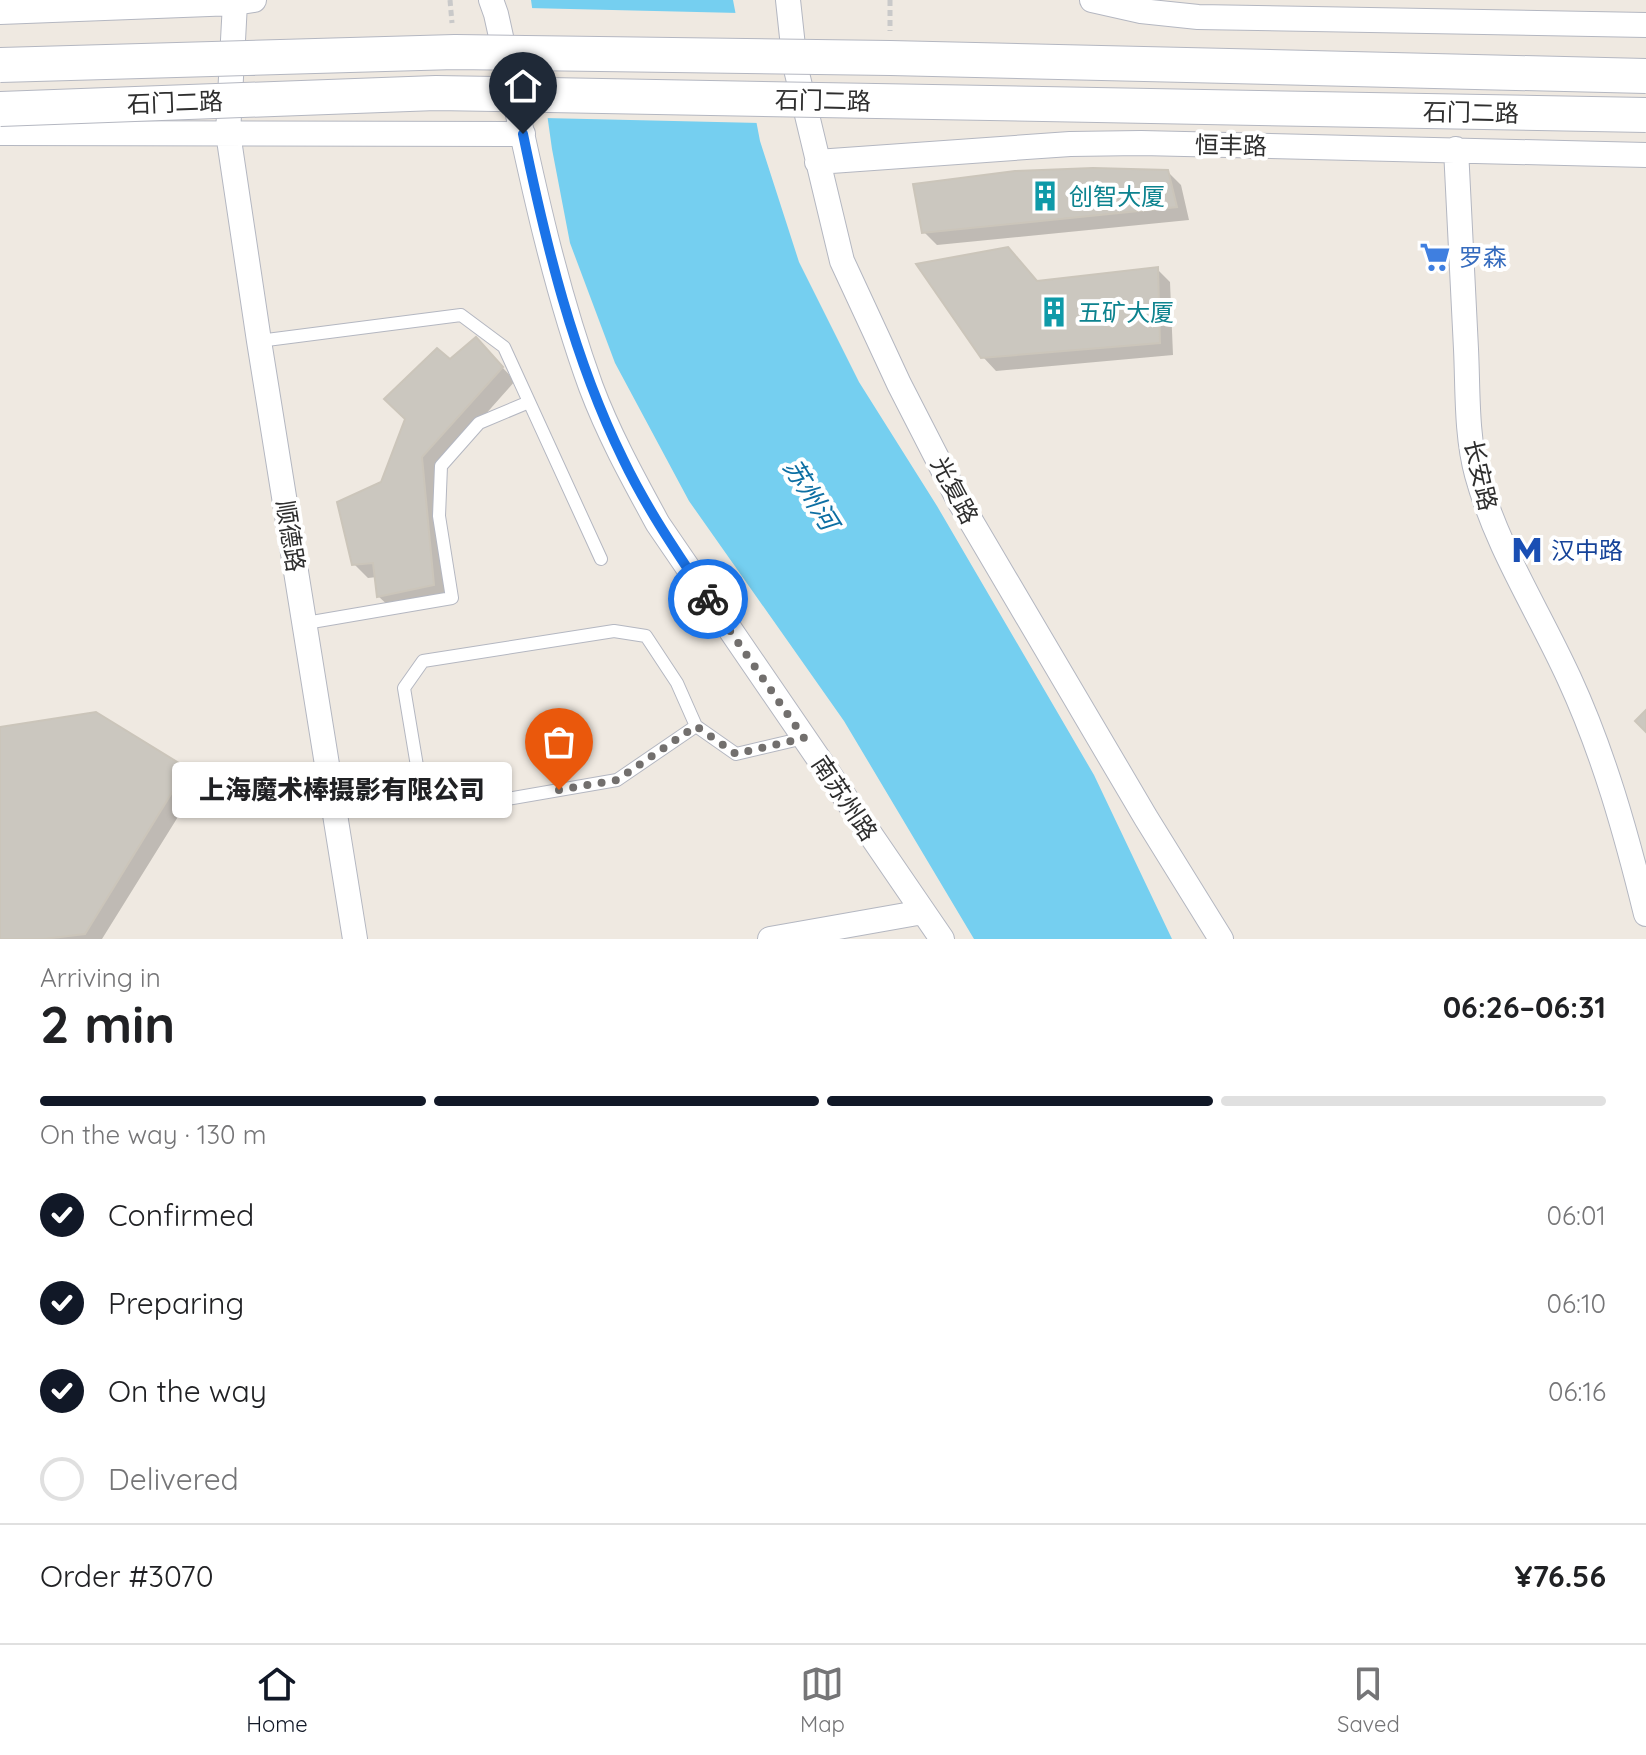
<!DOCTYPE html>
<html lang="en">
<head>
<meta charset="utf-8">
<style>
  body { margin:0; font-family:Quicksand,"Noto Sans SC",sans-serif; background:#f2f2f2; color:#202124; height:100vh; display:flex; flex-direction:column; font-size:30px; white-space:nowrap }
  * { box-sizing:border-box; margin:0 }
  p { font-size:26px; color:#757577 }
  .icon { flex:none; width:44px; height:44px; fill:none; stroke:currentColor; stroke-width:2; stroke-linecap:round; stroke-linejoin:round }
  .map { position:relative; height:939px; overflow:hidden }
  .sheet { display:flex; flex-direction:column; background:#fff; flex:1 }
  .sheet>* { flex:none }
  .pin { position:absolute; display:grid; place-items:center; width:68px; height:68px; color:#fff; margin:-82px -34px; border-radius:50% 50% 50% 0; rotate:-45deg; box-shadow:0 0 8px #0007 }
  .pin .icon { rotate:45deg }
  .courier { position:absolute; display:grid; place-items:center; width:80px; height:80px; margin:-40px; border:6px solid #1a73e8; border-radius:50%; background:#fff; color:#222; box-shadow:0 2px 10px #0007 }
  .bubble { position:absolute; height:56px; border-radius:8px; background:#fff; box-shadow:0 2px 6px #0004; font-size:26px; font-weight:800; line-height:56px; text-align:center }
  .headline em { font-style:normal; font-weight:800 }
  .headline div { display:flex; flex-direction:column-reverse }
  .headline { display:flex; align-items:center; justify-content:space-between; height:136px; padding:0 40px }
  h1 { font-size:52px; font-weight:800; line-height:60px }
  .bar { display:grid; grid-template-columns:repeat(4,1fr); gap:12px 8px; align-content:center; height:96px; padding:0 40px }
  .bar i { height:10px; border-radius:6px; background:#e0e0e0 }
  .bar .active { background:#111827 }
  .bar p { grid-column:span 4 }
  .line { display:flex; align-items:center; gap:20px; padding:0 40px; border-top:2px solid #e0e0e0 }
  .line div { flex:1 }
  ol { padding:0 40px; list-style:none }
  li { display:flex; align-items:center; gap:24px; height:88px }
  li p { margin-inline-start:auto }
  li .icon { padding:8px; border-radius:50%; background:#111827; color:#fff; stroke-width:4 }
  li:last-child { color:#757577 }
  li i { width:44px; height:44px; border:4px solid #e0e0e0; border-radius:50% }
  .dock { display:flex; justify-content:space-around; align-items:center; height:112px; border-top:2px solid #e0e0e0; background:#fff; font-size:22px; color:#757577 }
  .dock a { display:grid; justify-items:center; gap:4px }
  .dock .active { color:#111827 }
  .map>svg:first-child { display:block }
  .water { fill:#75cff0 }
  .pier { fill:#efe9e1 }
  .shadow { fill:#0003 }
  .building { fill:#cbc7bf; stroke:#cbc5ba; stroke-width:2 }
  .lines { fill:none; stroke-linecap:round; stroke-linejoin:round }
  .lane-casing { stroke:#b4b7c1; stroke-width:14 }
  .street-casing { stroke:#b4b7c1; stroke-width:26 }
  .path { stroke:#c9c9c9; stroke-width:5; stroke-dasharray:6 4; stroke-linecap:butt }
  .lane { stroke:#fff; stroke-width:12 }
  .street { stroke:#fff; stroke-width:24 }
  .secondary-bridge-casing { stroke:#b4b7c1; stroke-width:36; stroke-linecap:butt }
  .secondary-bridge { stroke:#fff; stroke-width:34 }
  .done { stroke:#726f6d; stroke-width:8; stroke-dasharray:0 14.4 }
  .route { stroke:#1a73e8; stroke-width:10 }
  .labels { text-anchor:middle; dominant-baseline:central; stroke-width:8; stroke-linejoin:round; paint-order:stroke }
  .street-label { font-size:24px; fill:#2e2e2e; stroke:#fff }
  .culture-label { font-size:24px; fill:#0d838f; stroke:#fff; text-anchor:start }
  .shop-label { font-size:24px; fill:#366cbe; stroke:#fff; text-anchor:start }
  .transit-label { font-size:24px; fill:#164399; stroke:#fff; text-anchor:start }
  .water-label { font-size:26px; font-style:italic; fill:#0d6fa3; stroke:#fff }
</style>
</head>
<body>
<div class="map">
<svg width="1646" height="939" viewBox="0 0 1646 939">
  <rect width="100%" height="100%" fill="#efe9e1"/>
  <!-- water -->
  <path class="water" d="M 531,0 L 733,0 L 760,141 L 799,262 L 859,382 L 937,506 L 1094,775 L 1172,939 L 974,939 L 844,721 L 689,501 L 615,363 L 570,243 L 552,149 Z"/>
  <!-- pier -->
  <path class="pier" d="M 528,8 L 739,13 L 760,123 L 544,118 Z"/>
  <!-- shadow -->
  <path class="shadow" d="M 1168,172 L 1181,185 L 1189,220 L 937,245 L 924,232 Z
    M 1157,269 L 1170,282 L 1173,355 L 996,371 L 983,357 L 1038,283 Z
    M 489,353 L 515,381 L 435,471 L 447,598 L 392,609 L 378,596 L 377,577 L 368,578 L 354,564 L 382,483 L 450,362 Z
    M 0,729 L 186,770 L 199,783 L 102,939 L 0,939 Z"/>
  <!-- building -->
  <path class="building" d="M 1093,168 L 1168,170 L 1177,207 L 922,233 L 913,184 L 1015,171 Z
    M 1008,247 L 1037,281 L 1158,267 L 1160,343 L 981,358 L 916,264 Z
    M 476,337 L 503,367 L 422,457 L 434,585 L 377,597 L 373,563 L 352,565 L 337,502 L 381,482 L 405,419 L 384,399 L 437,348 L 450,359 Z
    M 1646,710 L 1646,732 L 1635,721 Z
    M 96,712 L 187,768 L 85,934 L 44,939 L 0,939 L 0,727 Z"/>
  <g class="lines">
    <!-- lane casing -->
    <g class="lane-casing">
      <path id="lane" d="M 259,341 L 461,315 L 504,347 L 601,559
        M 306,623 L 452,598 L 439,516 L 441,466 L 479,423 L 529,402
        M 696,726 L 617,780 L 444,810 L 421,790 L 404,688 L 423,661 L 614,631 L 646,636 L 677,683 L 696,726 L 736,754 L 804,738"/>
    </g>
    <!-- street casing -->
    <g class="street-casing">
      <path id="street" d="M 491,0 L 496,14 C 524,139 547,266 591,387 C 609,435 634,480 658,524 L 942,939
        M 788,0 L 795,65 L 842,261 L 899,384 L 958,499 L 1146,818 L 1221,939
        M 1092,0 L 1141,11 L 1198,17 L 1646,25
        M 235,3 L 228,133 L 259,341 L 355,939
        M 0,12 L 235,3 L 254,0
        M 0,133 L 523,134
        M 1456,149 C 1459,216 1463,282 1466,349 C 1468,390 1466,434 1477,475 C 1497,548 1538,610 1569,678 C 1604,754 1626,833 1646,914
        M 817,162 L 1070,144 L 1141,143 L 1646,155
        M 770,939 L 923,912"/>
    </g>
    <!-- path -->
    <path class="path" d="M 450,0 L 452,23
      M 890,0 L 890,31"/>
    <!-- lane -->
    <use href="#lane" class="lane"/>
    <!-- street -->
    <use href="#street" class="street"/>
    <!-- secondary-bridge casing -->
    <g class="secondary-bridge-casing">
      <path id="secondary-bridge" d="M 0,65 L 455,52 L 890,58 L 1646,76
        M 0,109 L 436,93 L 1646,115"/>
    </g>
    <!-- secondary-bridge -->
    <use href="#secondary-bridge" class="secondary-bridge"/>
  </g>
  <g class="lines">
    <!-- done -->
    <path class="done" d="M 559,790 L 617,780 L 696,726 L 736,754 L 804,738 L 708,599"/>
    <!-- route -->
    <path class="route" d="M 523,134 C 546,245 573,357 623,459 C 647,509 677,553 708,599"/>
  </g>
  <!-- icons -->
  <defs>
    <g id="building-bare" transform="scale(2.4)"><path d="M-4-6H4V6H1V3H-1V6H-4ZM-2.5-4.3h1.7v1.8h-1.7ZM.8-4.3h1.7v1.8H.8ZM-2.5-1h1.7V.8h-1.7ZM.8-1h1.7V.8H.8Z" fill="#0f9aa8" stroke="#fff" stroke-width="2.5" paint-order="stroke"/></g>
    <g id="supermarket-bare" transform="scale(2.4)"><path d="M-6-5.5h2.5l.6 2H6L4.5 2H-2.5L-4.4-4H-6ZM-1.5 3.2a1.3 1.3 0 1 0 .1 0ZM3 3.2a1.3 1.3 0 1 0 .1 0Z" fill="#3f7fe0" stroke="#fff" stroke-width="2.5" paint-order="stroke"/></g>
    <g id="metro-bare" transform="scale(2.4)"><path d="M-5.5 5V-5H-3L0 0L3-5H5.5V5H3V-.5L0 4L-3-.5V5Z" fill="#1a4fb4" stroke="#fff" stroke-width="2.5" paint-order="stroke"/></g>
  </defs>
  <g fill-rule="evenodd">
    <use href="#building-bare" x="1045" y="196"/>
    <use href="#supermarket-bare" x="1435" y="257"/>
    <use href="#building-bare" x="1054" y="312"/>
    <use href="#metro-bare" x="1527" y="550"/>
  </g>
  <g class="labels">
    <!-- street labels -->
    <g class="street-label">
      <text transform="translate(823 100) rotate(1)">石门二路</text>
      <text transform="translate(175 102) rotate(-2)">石门二路</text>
      <text transform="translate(1471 112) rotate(1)">石门二路</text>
      <text transform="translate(1231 145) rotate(1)">恒丰路</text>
      <text transform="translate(1481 475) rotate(77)">长安路</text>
      <text transform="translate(955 490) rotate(62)">光复路</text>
      <text transform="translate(291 536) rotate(81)">顺德路</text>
      <text transform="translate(845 798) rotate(56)">南苏州路</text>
    </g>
    <!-- culture labels -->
    <g class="culture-label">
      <text x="1069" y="196">创智大厦</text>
      <text x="1078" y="312">五矿大厦</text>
    </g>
    <!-- shop labels -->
    <g class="shop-label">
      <text x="1459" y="257">罗森</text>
    </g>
    <!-- transit labels -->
    <g class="transit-label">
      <text x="1551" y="550">汉中路</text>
    </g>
    <!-- water labels -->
    <g class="water-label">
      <text transform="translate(811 494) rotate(58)">苏州河</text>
    </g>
  </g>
</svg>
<div class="pin" style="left:559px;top:790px;background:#ea580c"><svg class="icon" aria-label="bag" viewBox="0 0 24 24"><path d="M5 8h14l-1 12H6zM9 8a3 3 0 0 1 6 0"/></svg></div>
<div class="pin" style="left:523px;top:134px;background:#1f2937"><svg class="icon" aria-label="home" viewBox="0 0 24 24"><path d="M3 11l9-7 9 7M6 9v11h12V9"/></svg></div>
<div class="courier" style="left:708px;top:599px"><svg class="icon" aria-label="bike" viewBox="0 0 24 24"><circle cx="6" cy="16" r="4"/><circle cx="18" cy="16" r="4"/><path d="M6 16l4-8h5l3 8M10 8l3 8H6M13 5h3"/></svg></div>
<div class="bubble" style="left:172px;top:762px;width:340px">上海魔术棒摄影有限公司</div>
</div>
<section class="sheet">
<div class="headline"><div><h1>2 min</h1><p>Arriving in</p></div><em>06:26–06:31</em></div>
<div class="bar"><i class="active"></i><i class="active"></i><i class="active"></i><i></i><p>On the way · 130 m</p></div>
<ol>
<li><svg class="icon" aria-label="check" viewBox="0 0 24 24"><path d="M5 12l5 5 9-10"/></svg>Confirmed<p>06:01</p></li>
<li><svg class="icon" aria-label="check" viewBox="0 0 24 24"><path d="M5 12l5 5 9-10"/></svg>Preparing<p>06:10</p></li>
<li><svg class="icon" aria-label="check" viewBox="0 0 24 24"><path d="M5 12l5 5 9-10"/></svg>On the way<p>06:16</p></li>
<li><i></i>Delivered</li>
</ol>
<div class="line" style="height:104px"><div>Order #3070</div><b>¥76.56</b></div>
</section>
<nav class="dock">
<a class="active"><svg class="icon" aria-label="home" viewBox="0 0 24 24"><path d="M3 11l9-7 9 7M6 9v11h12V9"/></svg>Home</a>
<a><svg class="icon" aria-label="map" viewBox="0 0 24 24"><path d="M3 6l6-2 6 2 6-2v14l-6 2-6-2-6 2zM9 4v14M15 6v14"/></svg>Map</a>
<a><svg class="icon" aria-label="saved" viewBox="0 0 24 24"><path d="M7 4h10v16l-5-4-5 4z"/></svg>Saved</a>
</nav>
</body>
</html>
